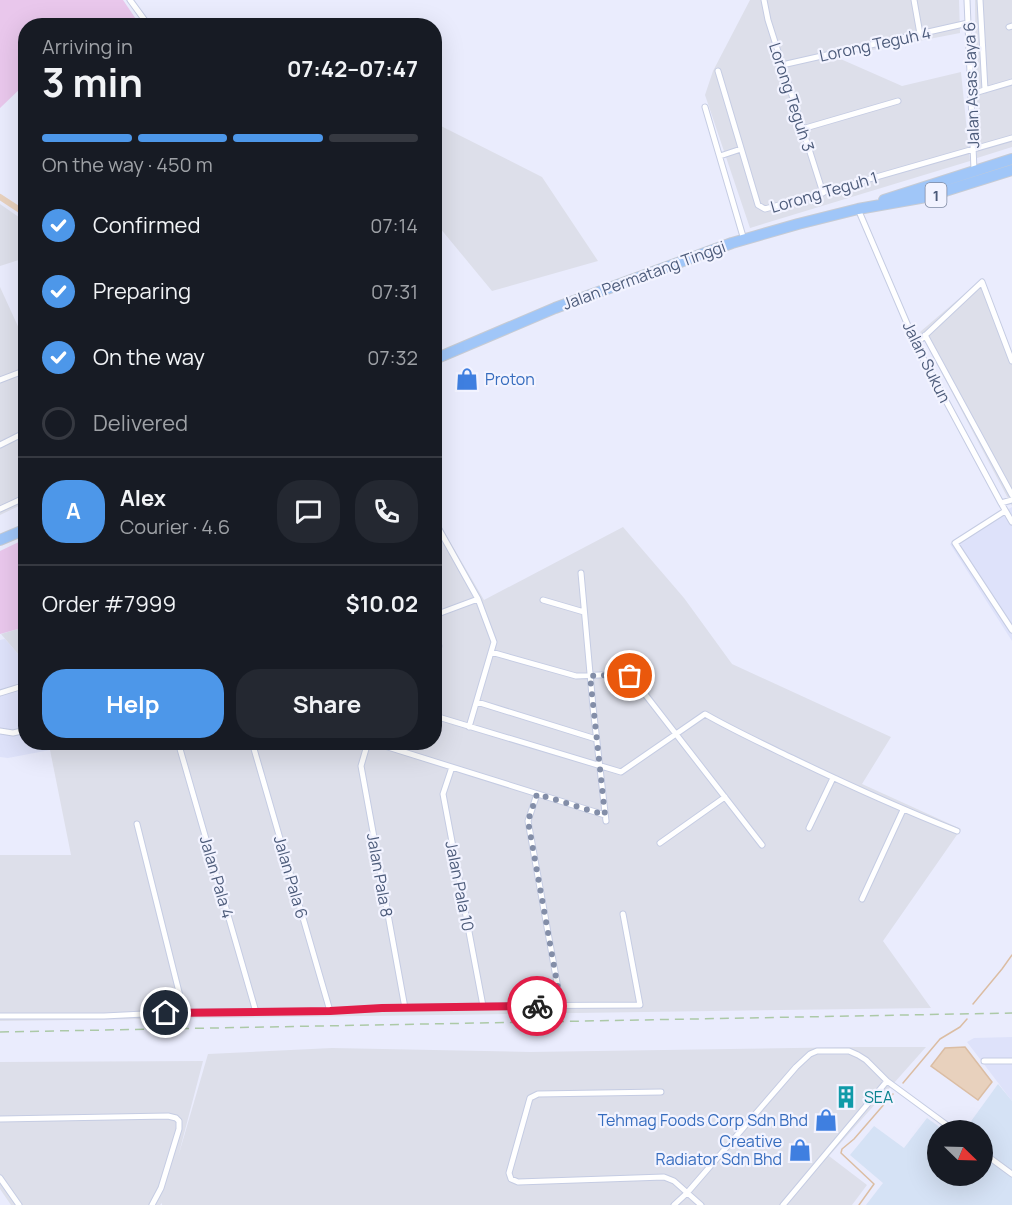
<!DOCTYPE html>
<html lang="en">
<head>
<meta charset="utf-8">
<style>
  body { margin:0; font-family:Manrope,sans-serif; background:#242831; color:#f1f3f6; height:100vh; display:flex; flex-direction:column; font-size:22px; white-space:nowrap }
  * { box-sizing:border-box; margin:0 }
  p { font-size:20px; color:#9ea1a6 }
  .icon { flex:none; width:33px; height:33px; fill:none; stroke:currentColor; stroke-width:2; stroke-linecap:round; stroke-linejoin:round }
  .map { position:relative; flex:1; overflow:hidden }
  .sheet { position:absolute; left:18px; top:18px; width:424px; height:732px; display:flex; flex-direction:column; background:#171b24; border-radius:24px; box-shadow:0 6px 24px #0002 }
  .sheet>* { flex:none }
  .needle { width:39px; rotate:113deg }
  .fabs { position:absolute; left:927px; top:1120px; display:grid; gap:12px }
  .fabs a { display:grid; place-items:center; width:66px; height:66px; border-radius:50%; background:#171b24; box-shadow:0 6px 24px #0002; font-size:30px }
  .pin { position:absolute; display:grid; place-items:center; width:51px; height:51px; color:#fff; margin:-26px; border:3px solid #fff; border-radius:50%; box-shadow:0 2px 6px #0007 }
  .courier { position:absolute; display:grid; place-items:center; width:60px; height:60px; margin:-30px; border:4px solid #e11d48; border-radius:50%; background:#fff; color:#222; box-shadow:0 2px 8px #0007 }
  .headline em { font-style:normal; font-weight:700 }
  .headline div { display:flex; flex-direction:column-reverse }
  .headline { display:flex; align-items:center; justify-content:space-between; height:102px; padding:0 24px }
  h1 { font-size:39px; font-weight:700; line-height:45px }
  .bar { display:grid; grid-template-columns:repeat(4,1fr); gap:9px 6px; align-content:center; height:72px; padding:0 24px }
  .bar i { height:8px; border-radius:4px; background:#363941 }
  .bar .current { background:#4d97e9 }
  .bar p { grid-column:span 4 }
  .line { display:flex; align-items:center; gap:15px; padding:0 24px; border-top:2px solid #363941 }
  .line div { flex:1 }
  .round { display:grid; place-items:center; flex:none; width:63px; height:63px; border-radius:24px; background:#242831 }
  ol { padding:0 24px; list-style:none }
  li { display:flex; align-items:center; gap:18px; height:66px }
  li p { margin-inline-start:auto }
  li .icon { padding:6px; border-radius:50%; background:#4d97e9; color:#fff; stroke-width:4 }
  li:last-child { color:#9ea1a6 }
  li i { width:33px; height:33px; border:3px solid #363941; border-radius:50% }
  .primary-button { display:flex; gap:12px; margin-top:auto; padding:12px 24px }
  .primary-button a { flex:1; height:69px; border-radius:24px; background:#4d97e9; color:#fff; font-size:24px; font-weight:700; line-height:69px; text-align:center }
  .primary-button a+a { background:#242831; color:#f1f3f6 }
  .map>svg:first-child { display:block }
  .residential { fill:#dee2fa }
  .commercial { fill:#d5e2f5 }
  .industrial { fill:#dddfea }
  .green { fill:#e9c7ec }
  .water { fill:#e8d1bd; stroke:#dbbda3; stroke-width:1.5 }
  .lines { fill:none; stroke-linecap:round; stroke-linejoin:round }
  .stream { stroke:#dbbda3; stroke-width:1.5 }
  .canal { stroke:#e8d1bd; stroke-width:6 }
  .street-casing { stroke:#c5cce3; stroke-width:7 }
  .highway-casing { stroke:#c6cbd4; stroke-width:12 }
  .street { stroke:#fff; stroke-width:5 }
  .highway { stroke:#a0c6f8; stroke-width:10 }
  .rail { stroke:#acc9a7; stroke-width:1.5; stroke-dasharray:9 6; stroke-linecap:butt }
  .done { stroke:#838ea8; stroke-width:6; stroke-dasharray:0 10.8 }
  .route { stroke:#e11d48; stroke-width:8 }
  .labels { text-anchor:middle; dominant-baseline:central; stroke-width:4.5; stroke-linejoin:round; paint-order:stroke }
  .shield { fill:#f2f3ff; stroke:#7e89a2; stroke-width:1.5 }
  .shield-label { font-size:15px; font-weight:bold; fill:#4c5b7a }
  .street-label { font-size:16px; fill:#4c5b7a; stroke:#f2f3ff }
  .shop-label { font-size:16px; fill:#366cbe; stroke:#f2f3ff; text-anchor:end }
  .culture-label { font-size:16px; fill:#0d838f; stroke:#f2f3ff; text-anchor:start }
</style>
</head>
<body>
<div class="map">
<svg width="1012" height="1205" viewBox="0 0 1012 1205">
  <rect width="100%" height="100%" fill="#eaecfd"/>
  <!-- residential -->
  <path class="residential" d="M 1012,507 L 1012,641 L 950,544 Z
    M 5,639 L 25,662 L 26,742 L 74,743 L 50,750 L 8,758 L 0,757 L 0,640 Z
    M 1012,1037 L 1012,1101 L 967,1042 L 974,1038 Z"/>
  <!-- commercial -->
  <path class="commercial" d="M 998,1084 L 1012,1101 L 1012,1205 L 866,1205 L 883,1183 L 850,1155 L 874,1126 L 904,1148 L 927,1118 L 945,1131 L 938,1131 L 938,1176 L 982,1176 L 982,1131 L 964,1131 Z"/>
  <!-- industrial -->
  <path class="industrial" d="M 750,0 L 959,0 L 960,33 L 836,57 L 902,86 L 961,72 L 970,161 L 750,228 L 705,95 L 713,71 Z
    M 975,0 L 1012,0 L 1012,147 L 977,158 Z
    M 435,123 L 542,177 L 598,261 L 492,291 L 435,222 Z
    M 0,204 L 26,222 L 25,258 L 0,266 Z
    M 983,278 L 1012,352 L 1012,506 L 920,332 Z
    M 0,287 L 26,344 L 25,503 L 0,515 Z
    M 435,516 L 484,600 L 623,527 L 684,598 L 732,664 L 891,737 L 862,784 L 961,829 L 883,941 L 931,1008 L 0,1021 L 0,855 L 71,855 L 50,750 L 74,743 L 435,742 Z
    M 25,627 L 26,627 L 25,662 L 1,634 Z
    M 858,1047 L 926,1047 L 829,1156 L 867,1185 L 852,1205 L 162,1205 L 162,1203 L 160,1205 L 11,1205 L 0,1189 L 0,1062 L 203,1061 L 178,1157 L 208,1054 L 332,1048 L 530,1052 Z"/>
  <!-- green -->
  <path class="green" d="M 0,0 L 123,0 L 140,25 L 26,26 L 25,84 L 0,108 Z
    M 25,539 L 25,627 L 0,634 L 0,551 Z"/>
  <!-- water -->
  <path class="water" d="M 965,1047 L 992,1082 L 978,1100 L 931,1066 L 945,1048 Z"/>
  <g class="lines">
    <!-- stream -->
    <path class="stream" d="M 973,1004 L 1002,969 L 1012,955
      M 903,1083 L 940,1039 L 960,1027 L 967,1019
      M 859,1205 L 874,1184 L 841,1153 L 842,1149 L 854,1139 L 893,1094"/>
    <!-- canal -->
    <path class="canal" d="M 0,197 L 26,214"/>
    <!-- street casing -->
    <g class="street-casing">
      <path id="street" d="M 130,0 L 149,26
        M 764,0 L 768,20 L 823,193
        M 914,0 L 920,34
        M 967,0 L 974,170
        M 980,0 L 985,90
        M 1009,27 L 1012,26
        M 782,65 L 968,23
        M 718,71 L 758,205 L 765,209 L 1012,138
        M 971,94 L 1012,82
        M 705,107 L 744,240
        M 802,129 L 898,101
        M 720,156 L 741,149
        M 858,209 L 918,349 L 1001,503 L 1012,522
        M 925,335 L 1012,495
        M 916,344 L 982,282 L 1012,361
        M 0,380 L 26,370
        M 0,445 L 26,432
        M 1001,503 L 1012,500
        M 0,509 L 26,497
        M 1005,511 L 955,543 L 1012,630
        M 435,522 L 478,599 L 494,642 L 469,727
        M 581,573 L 593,707 L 606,821
        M 543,600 L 584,612
        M 435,615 L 478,599
        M 435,634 L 439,646 L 435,662
        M 491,652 L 576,676 L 623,674 L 630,676 L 634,680 L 762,845
        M 0,693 L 26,685
        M 477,702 L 596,739
        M 435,716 L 621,772 L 705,714 C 733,730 763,744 792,758 C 846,784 901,809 957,831
        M 0,731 L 13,733 L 26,730
        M 178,742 L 256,1012
        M 252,742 L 330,1011
        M 368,742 L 361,766 L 405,1008
        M 372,742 L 605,815
        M 452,767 L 443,794 L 483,1006
        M 537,794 L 528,821 L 561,1005
        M 137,824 L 184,1012
        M 809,828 L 833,778
        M 660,843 L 725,797
        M 862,899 L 903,810
        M 0,1016 L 104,1016 L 184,1012 L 330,1011 L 382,1008 L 483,1006 L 640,1005 L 623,914
        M 984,1061 L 1012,1061
        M 661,1092 L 538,1094 L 530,1098 L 509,1173 L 511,1179 L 518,1182 L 664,1177 L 674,1181 L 701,1205
        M 0,1119 L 168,1116 L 176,1118 L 179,1121 L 179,1129 L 161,1188 L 152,1205
        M 982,1152 L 1012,1174
        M 0,1178 L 19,1205
        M 674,1205 L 687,1193 L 796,1067 L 810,1054 L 817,1051 L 849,1051 L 858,1055 L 866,1060 L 887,1081 L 955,1131
        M 783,1205 L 887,1081"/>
    </g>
    <!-- highway casing -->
    <g class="highway-casing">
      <path id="highway" d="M 884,200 L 1012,159
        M 435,359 L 555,308 L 732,243 L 798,224 L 858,209 L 926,197 L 1012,170
        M 0,540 L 26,529"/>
    </g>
    <!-- street -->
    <use href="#street" class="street"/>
    <!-- highway -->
    <use href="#highway" class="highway"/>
    <!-- rail -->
    <path class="rail" d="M 0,1032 L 1012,1013"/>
  </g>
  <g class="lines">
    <!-- done -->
    <path class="done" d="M 537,1006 L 561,1005 L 528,821 L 537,794 L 605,815 L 590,676 L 623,674 L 630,676"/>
    <!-- route -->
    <path class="route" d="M 166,1013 L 330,1011 L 382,1008 L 537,1006"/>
  </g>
  <!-- icons -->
  <defs>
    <g id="shop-bare" transform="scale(1.8)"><path d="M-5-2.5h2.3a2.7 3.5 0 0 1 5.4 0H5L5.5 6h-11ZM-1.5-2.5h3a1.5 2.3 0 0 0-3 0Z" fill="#3f7fe0" stroke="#f2f3ff" stroke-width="2.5" paint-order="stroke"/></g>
    <g id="building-bare" transform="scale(1.8)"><path d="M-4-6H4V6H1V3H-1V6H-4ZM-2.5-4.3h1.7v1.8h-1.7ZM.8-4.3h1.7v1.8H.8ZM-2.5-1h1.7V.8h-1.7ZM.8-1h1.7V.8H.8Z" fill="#0f9aa8" stroke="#f2f3ff" stroke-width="2.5" paint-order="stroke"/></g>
  </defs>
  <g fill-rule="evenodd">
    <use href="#shop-bare" x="467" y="379"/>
    <use href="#building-bare" x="846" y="1097"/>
    <use href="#shop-bare" x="826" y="1120"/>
    <use href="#shop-bare" x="800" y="1150"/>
  </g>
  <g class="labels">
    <!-- shield labels -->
    <rect class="shield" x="925.5" y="183" width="21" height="24" rx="4.5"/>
    <g class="shield-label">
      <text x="936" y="195">1</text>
    </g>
    <!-- street labels -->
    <g class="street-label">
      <text transform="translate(875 44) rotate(-12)">Lorong Teguh 4</text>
      <text transform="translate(971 85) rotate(-92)">Jalan Asas Jaya 6</text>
      <text transform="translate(792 97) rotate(72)">Lorong Teguh 3</text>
      <text transform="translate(824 192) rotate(-16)">Lorong Teguh 1</text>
      <text transform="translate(644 275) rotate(-20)">Jalan Permatang Tinggi</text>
      <text transform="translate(927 362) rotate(64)">Jalan Sukun</text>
      <text transform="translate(380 875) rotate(80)">Jalan Pala 8</text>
      <text transform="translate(217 877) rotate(74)">Jalan Pala 4</text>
      <text transform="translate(291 877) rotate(74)">Jalan Pala 6</text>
      <text transform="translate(460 886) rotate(79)">Jalan Pala 10</text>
    </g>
    <!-- shop labels -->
    <g class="shop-label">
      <text x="485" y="379" text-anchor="start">Proton</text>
      <text x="808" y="1120">Tehmag Foods Corp Sdn Bhd</text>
      <text x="782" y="1141">Creative<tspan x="782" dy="18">Radiator Sdn Bhd</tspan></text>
    </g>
    <!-- culture labels -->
    <g class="culture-label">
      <text x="864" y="1097">SEA</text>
    </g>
  </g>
</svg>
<div class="fabs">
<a><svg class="needle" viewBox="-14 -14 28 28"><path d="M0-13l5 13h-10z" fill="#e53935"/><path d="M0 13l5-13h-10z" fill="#9ea1a6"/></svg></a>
</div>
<div class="pin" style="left:630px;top:676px;background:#ea580c"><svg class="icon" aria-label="bag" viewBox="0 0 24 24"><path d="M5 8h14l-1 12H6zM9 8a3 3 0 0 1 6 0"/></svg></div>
<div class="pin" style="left:166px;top:1013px;background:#1f2937"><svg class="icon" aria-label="home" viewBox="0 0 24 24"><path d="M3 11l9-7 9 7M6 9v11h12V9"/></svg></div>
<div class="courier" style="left:537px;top:1006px"><svg class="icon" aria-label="bike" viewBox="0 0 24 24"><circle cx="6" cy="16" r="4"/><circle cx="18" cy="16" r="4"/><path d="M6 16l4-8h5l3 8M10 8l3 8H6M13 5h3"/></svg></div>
<section class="sheet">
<div class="headline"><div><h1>3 min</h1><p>Arriving in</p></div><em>07:42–07:47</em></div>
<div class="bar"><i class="current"></i><i class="current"></i><i class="current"></i><i></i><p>On the way · 450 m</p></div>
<ol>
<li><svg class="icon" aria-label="check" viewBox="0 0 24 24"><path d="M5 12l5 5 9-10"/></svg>Confirmed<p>07:14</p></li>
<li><svg class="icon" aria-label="check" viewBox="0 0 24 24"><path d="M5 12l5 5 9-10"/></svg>Preparing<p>07:31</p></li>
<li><svg class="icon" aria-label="check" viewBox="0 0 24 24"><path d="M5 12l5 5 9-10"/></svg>On the way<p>07:32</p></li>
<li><i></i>Delivered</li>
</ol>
<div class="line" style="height:108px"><b class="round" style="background:#4d97e9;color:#fff">A</b><div><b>Alex</b><p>Courier · 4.6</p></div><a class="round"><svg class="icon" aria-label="chat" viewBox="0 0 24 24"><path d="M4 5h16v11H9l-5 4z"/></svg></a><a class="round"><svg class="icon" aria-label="phone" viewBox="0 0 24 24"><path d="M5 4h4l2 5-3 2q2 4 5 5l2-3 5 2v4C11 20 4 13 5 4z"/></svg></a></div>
<div class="line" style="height:78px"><div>Order #7999</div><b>$10.02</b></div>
<div class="primary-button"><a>Help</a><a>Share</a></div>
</section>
</div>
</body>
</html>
